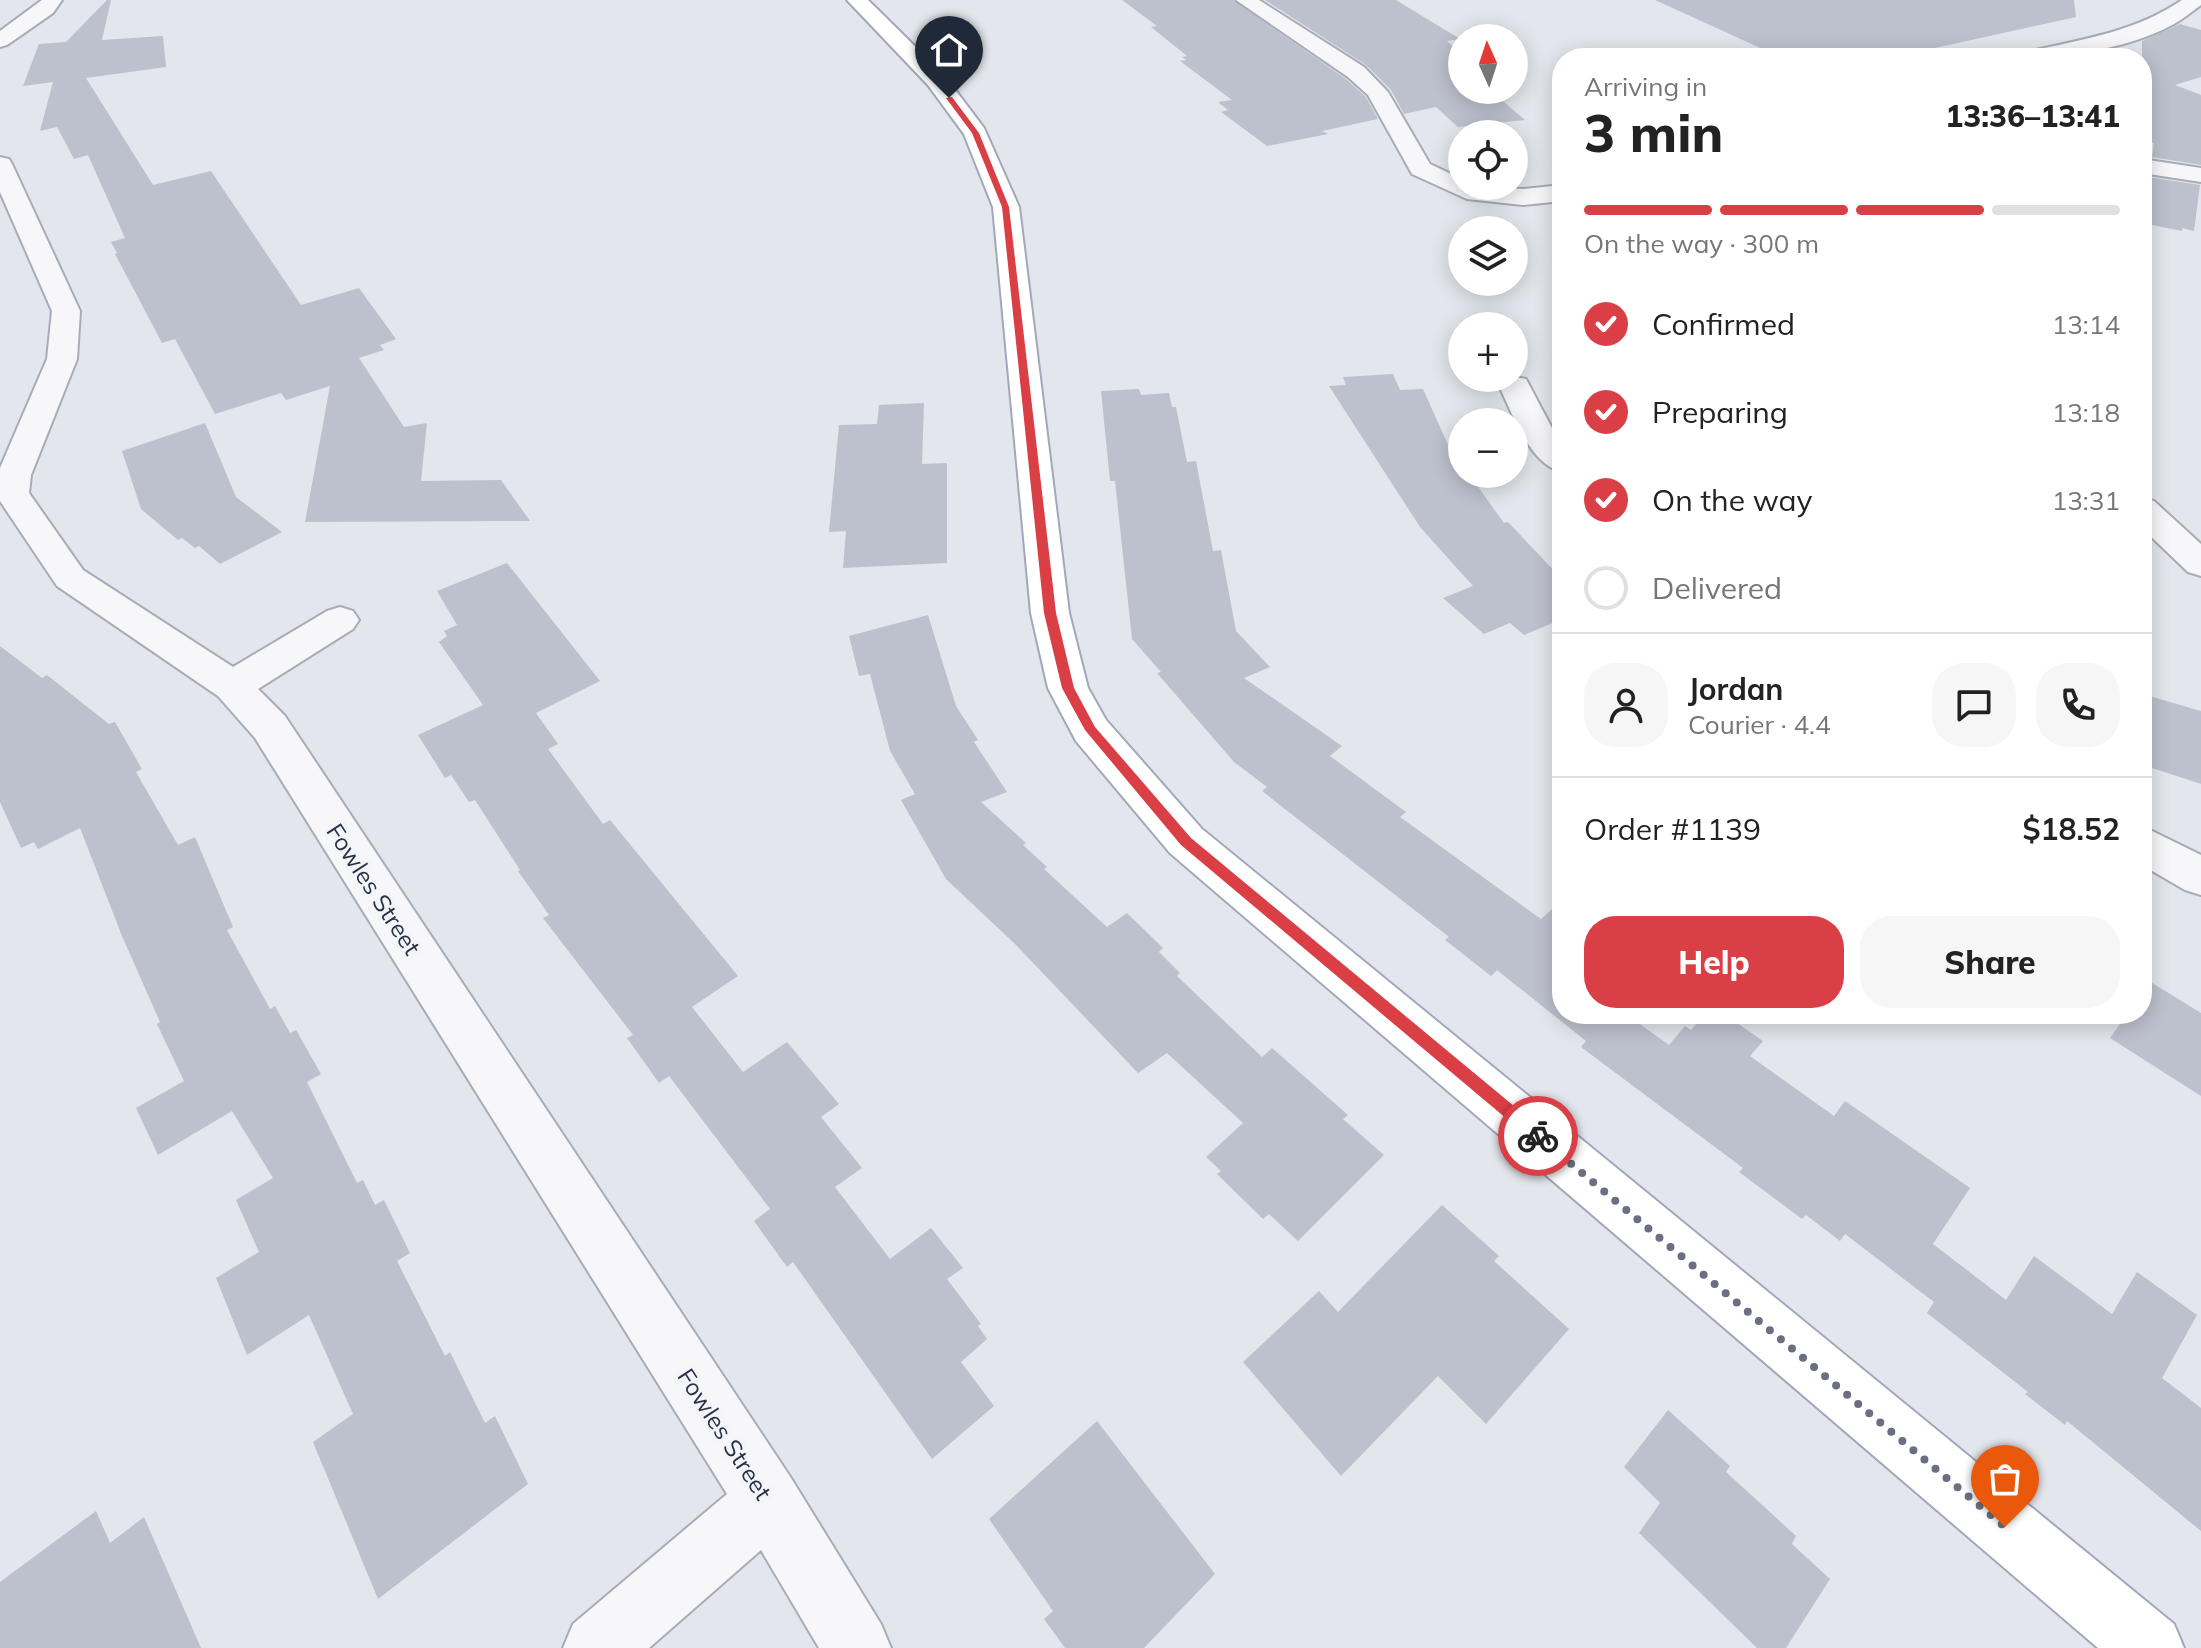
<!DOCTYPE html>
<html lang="en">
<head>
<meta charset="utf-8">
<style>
  body { margin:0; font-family:Mulish,sans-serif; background:#f6f6f6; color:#222; height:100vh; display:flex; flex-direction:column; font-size:30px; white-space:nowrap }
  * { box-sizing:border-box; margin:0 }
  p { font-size:26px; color:#767676 }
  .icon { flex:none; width:44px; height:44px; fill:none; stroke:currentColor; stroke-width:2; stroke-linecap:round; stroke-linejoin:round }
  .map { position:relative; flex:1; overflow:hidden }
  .side { position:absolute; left:1552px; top:48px; width:600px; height:976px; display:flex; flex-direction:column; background:#fff; border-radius:32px; box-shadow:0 4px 20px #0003 }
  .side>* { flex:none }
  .needle { width:52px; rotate:357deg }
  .fabs { position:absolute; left:1448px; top:24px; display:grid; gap:16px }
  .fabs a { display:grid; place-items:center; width:80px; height:80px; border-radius:50%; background:#fff; box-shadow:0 4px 20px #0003; font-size:40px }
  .pin { position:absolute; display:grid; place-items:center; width:68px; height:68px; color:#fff; margin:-82px -34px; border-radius:50% 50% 50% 0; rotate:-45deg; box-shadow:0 0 8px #0007 }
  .pin .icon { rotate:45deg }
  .courier { position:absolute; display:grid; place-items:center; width:80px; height:80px; margin:-40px; border:6px solid #db3f46; border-radius:50%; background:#fff; color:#222; box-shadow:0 2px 10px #0007 }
  .headline em { font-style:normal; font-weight:800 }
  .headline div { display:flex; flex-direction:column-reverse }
  .headline { display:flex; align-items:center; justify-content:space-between; height:136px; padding:0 32px }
  h1 { font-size:52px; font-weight:800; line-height:60px }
  .bar { display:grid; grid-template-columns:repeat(4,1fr); gap:12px 8px; align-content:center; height:96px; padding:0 32px }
  .bar i { height:10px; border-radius:6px; background:#e0e0e0 }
  .bar .current { background:#db3f46 }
  .bar p { grid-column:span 4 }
  .line { display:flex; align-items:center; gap:20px; padding:0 32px; border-top:2px solid #e0e0e0 }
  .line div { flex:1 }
  .round { display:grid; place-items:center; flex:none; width:84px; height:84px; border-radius:32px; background:#f6f6f6 }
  ol { padding:0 32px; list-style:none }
  li { display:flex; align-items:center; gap:24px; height:88px }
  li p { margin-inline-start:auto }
  li .icon { padding:8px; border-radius:50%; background:#db3f46; color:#fff; stroke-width:4 }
  li:last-child { color:#767676 }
  li i { width:44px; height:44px; border:4px solid #e0e0e0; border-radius:50% }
  .action { display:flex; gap:16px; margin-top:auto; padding:16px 32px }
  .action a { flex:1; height:92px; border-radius:32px; background:#db3f46; color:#fff; font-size:32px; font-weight:800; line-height:92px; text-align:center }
  .action a+a { background:#f6f6f6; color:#222 }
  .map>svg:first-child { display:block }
  .building { fill:#bdc1cd }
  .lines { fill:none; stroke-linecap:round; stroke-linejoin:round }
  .minor-casing { stroke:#a7acb7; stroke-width:4 }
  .major-casing { stroke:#a1a8b9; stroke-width:4 }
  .minor { fill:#f7f7fa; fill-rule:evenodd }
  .major { fill:#fff; fill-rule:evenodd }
  .route { fill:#db3f46 }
  .done { stroke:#6a7081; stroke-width:8; stroke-dasharray:0 14.4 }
  .labels { text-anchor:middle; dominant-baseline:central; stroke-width:8; stroke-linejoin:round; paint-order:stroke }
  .street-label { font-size:24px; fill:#293147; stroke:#f3f5f9 }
</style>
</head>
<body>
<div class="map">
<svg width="2201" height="1648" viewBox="0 0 2201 1648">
  <rect width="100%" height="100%" fill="#e3e6ec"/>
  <!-- building -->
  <path class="building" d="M 107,0 L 111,0 L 102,40 L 163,36 L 166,67 L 86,78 L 153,185 L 211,171 L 301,305 L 359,288 L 396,339 L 380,345 L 384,350 L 359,358 L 404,427 L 427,423 L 421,481 L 501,480 L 530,521 L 305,522 L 330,386 L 286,400 L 281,393 L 215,414 L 175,339 L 162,343 L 115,254 L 117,253 L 111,242 L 125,238 L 88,155 L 74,159 L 57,127 L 40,131 L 53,82 L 23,86 L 39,44 L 66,42 Z
    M 1122,0 L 1233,0 L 1346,79 L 1366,97 L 1378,119 L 1322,131 L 1328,134 L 1267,146 L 1221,112 L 1228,110 L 1218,102 L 1232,100 L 1180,61 L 1186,60 L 1182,57 L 1187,56 L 1151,27 L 1157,26 Z
    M 1265,0 L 1396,0 L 1460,39 L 1447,41 L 1462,54 L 1462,90 L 1502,90 L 1509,96 L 1498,97 L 1525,120 L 1458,127 L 1436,107 L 1404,114 L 1391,90 L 1366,65 Z
    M 1655,0 L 2074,0 L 2076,17 L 1889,58 L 1782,58 Z
    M 2180,24 L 2201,30 L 2201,77 L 2175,85 L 2201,95 L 2201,165 L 2152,157 L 2154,143 L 2142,138 L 2142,41 Z
    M 2148,177 L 2200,185 L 2194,231 L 2182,228 L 2182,231 L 2142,223 Z
    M 1393,374 L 1400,390 L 1423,389 L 1449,447 L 1462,465 L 1462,474 L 1469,474 L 1504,523 L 1508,522 L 1562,579 L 1562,619 L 1524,635 L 1510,623 L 1484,634 L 1443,598 L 1473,586 L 1420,527 L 1329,386 L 1346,385 L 1343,377 Z
    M 1139,389 L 1141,395 L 1169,393 L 1172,407 L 1176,407 L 1187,462 L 1196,461 L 1213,551 L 1221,550 L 1236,631 L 1270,667 L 1244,678 L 1342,746 L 1330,756 L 1406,812 L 1400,817 L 1541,919 L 1562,900 L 1562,1014 L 1626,1014 L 1669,1045 L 1685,1026 L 1691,1030 L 1705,1014 L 1724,1014 L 1763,1041 L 1750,1056 L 1834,1116 L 1845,1101 L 1970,1188 L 1933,1244 L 2006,1300 L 2034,1256 L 2112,1314 L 2137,1272 L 2197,1315 L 2162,1378 L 2201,1408 L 2201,1531 L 2067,1421 L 2065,1425 L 2025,1394 L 2028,1392 L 1927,1313 L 1934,1302 L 1845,1234 L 1840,1241 L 1806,1215 L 1802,1219 L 1739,1172 L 1743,1168 L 1581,1047 L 1586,1041 L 1497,970 L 1491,976 L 1445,940 L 1449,937 L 1262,791 L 1267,787 L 1234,762 L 1157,673 L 1161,672 L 1132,639 L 1115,481 L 1110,481 L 1101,391 Z
    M 924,403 L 922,464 L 947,463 L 947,563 L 843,568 L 846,531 L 829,532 L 839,425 L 877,424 L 879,405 Z
    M 205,423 L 236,497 L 282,532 L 220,564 L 199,546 L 195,548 L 182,538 L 178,540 L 141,509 L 122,451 Z
    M 507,563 L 600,681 L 536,713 L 558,744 L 548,749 L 603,824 L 610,820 L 738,976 L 692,1007 L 743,1072 L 787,1042 L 839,1104 L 821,1117 L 862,1168 L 835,1187 L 890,1259 L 931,1228 L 963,1268 L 947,1279 L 981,1324 L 978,1326 L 987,1339 L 961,1362 L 994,1406 L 932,1459 L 793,1262 L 787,1267 L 754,1221 L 770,1209 L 669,1076 L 659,1083 L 627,1038 L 633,1035 L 543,918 L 549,915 L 518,871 L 520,870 L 475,800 L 469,802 L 451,775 L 445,778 L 418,735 L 483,705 L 439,642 L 447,636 L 444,631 L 457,625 L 437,591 Z
    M 928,615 L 956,706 L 978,740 L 974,742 L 1007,792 L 981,802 L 1026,843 L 1023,845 L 1047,867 L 1044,869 L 1107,927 L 1127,913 L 1163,948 L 1159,952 L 1180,973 L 1177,976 L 1262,1057 L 1272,1048 L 1348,1115 L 1343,1119 L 1384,1155 L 1298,1241 L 1269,1214 L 1263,1219 L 1217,1174 L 1221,1171 L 1206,1157 L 1243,1123 L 1167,1053 L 1138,1073 L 1016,945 L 946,879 L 901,800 L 915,794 L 890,751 L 870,674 L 859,676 L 849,636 Z
    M 0,646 L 42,678 L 47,675 L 109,724 L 115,722 L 142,769 L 136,772 L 178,845 L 195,837 L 233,927 L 227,930 L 270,1009 L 275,1006 L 290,1033 L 296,1030 L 321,1074 L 307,1082 L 357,1183 L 363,1180 L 375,1205 L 384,1200 L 410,1253 L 397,1261 L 445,1356 L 450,1352 L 485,1423 L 495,1416 L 528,1484 L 378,1599 L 313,1442 L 353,1414 L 309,1315 L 247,1355 L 216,1278 L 259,1252 L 236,1200 L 273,1178 L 232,1111 L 158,1155 L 136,1108 L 184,1081 L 157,1024 L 160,1022 L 122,936 L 80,828 L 38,849 L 34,842 L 21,848 L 0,802 Z
    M 2146,695 L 2201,711 L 2201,784 L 2146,766 Z
    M 2149,981 L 2201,1013 L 2201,1096 L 2110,1038 L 2127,1014 L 2142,1014 L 2142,992 Z
    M 1442,1205 L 1499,1256 L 1494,1261 L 1569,1329 L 1486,1424 L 1438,1376 L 1341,1476 L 1243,1362 L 1319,1291 L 1338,1312 Z
    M 1668,1410 L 1730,1466 L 1726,1472 L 1796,1536 L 1792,1544 L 1830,1579 L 1786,1648 L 1757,1648 L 1639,1533 L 1660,1503 L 1624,1467 Z
    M 1097,1421 L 1215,1574 L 1144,1648 L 1065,1648 L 1044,1619 L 1053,1611 L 989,1519 Z
    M 96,1511 L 110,1543 L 144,1517 L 201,1648 L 0,1648 L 0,1582 Z"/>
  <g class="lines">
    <!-- minor casing -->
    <g class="minor-casing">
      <path id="minor" d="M 42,0 L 62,0 L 53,13 L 7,45 L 0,47 L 0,31 Z
        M 1236,0 L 1259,0 L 1364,67 L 1388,92 L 1430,164 L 1462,179 L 1462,186 L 1523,189 L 1562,185 L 1562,201 L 1523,205 L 1467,199 L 1412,174 L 1368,95 L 1348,77 Z
        M 2182,0 L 2201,0 L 2201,5 C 2191,12 2181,21 2170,26 C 2129,48 2065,58 2019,58 L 2022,53 C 2078,40 2134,33 2182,0 Z
        M 0,157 L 9,159 L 12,164 L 80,311 L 77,359 L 31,475 L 29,493 L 83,570 L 233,667 L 327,611 L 340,607 L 353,611 L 359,620 L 353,629 L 258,689 L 285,716 L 791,1478 L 881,1624 L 891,1648 L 819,1648 L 761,1550 L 649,1648 L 563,1648 L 573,1624 L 727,1494 L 255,738 L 218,696 L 57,586 L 0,501 L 0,468 L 47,359 L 52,311 L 0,192 Z
        M 2142,159 L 2201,168 L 2201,182 L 2142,173 Z
        M 1515,377 L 1526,379 L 1553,430 L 1562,441 L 1562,472 C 1529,464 1513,414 1499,386 L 1504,379 Z
        M 2142,498 L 2154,501 L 2201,544 L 2201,576 L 2188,572 L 2142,528 Z
        M 2142,826 L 2201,855 L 2201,895 L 2185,890 L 2142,865 Z"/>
    </g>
    <!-- major casing -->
    <g class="major-casing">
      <path id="major" d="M 847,0 L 868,0 L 944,75 L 984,128 L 1019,207 L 1069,613 L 1088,688 L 1106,720 L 1202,829 L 2174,1624 L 2184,1648 L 2098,1648 L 1170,853 L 1076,741 L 1048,688 L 1031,613 L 993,207 L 964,134 L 928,85 Z"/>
    </g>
    <!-- minor -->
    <use href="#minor" class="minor"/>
    <!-- major -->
    <use href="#major" class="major"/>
  </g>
  <!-- route -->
  <path class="route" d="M 952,97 L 979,133 L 1009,207 L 1056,613 L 1074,688 L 1095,727 L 1191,838 L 1544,1131 L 1544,1141 L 1533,1141 L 1181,845 L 1085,730 L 1062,688 L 1044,613 L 1002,207 L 972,133 L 946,98 Z"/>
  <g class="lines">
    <!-- done -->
    <path class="done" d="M 1538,1136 L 2005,1527"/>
  </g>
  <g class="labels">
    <!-- street labels -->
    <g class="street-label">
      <text transform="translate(374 889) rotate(57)">Fowles Street</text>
      <text transform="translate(725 1434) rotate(57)">Fowles Street</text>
    </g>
  </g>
</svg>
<div class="fabs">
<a><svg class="needle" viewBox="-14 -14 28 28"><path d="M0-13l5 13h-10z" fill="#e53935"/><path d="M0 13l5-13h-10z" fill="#767676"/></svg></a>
<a><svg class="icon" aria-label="locate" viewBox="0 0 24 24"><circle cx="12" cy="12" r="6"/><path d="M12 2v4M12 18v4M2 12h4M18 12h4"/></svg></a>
<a><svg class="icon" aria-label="layers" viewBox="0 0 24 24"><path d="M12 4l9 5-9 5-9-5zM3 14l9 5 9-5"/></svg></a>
<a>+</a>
<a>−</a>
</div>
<div class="pin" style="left:2005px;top:1527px;background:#ea580c"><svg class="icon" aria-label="bag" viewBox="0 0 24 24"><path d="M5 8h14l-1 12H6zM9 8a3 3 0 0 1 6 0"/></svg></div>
<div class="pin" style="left:949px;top:98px;background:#1f2937"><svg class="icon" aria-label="home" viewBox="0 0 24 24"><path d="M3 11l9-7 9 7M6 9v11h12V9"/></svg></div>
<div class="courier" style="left:1538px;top:1136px"><svg class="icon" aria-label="bike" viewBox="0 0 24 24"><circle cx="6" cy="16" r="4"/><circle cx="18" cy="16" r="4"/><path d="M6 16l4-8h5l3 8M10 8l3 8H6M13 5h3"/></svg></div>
<section class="side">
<div class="headline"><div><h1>3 min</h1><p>Arriving in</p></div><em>13:36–13:41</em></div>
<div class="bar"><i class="current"></i><i class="current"></i><i class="current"></i><i></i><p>On the way · 300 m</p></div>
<ol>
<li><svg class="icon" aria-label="check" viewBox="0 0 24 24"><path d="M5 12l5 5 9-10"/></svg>Confirmed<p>13:14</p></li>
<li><svg class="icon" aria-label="check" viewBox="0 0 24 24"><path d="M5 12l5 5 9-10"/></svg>Preparing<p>13:18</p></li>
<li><svg class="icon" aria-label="check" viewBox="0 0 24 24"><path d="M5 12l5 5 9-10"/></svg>On the way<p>13:31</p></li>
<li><i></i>Delivered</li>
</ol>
<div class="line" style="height:144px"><a class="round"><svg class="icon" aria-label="person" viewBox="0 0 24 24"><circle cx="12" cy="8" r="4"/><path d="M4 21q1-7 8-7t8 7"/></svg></a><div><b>Jordan</b><p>Courier · 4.4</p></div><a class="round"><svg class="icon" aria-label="chat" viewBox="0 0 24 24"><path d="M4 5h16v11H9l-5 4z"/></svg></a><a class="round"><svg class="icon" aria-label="phone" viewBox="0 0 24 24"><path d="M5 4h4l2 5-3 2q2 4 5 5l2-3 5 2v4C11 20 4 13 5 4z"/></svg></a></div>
<div class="line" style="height:104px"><div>Order #1139</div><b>$18.52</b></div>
<div class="action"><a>Help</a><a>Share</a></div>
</section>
</div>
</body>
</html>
